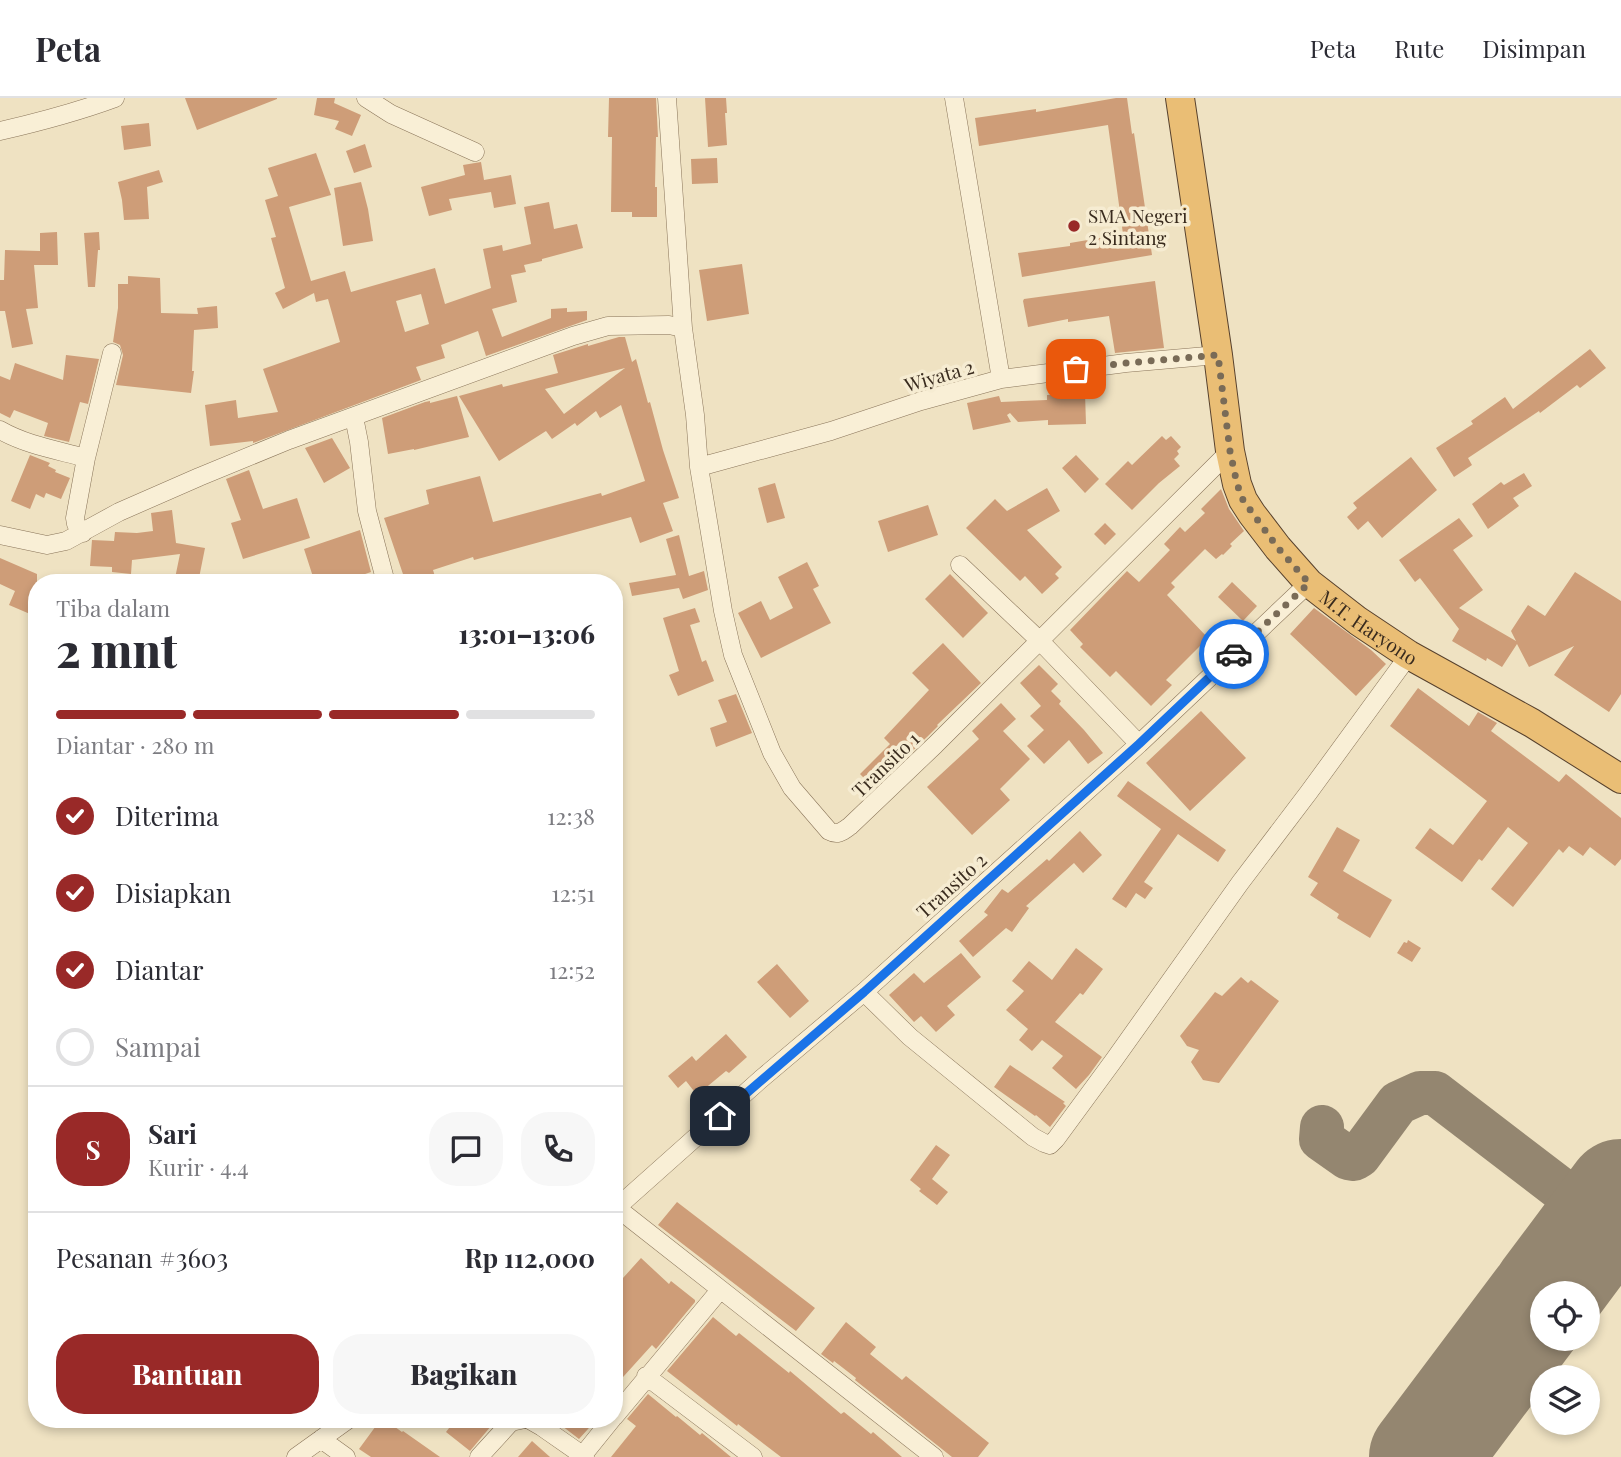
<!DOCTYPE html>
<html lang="id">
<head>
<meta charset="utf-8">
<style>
  body { margin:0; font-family:"Playfair Display",serif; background:#f7f7f7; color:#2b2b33; height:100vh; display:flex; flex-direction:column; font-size:26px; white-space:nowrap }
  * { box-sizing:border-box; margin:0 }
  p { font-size:23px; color:#7c7c81 }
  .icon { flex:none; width:38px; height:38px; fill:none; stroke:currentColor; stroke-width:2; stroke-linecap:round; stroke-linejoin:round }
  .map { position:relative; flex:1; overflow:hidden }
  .panel { position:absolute; left:28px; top:476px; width:595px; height:854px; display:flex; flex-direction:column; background:#fff; border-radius:28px; box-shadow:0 4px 10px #0003 }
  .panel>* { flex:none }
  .buttons { position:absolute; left:1530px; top:1183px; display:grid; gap:14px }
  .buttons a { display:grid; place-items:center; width:70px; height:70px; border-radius:50%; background:#fff; box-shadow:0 4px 10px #0003; font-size:35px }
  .pin { position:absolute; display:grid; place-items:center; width:60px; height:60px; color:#fff; margin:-30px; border-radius:14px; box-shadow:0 4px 10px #0006 }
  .courier { position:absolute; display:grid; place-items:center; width:70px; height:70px; margin:-35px; border:5px solid #1a73e8; border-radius:50%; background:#fff; color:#222; box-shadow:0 2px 9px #0007 }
  .overview em { font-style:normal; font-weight:800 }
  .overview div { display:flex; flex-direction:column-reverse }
  .overview { display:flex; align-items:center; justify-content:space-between; height:119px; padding:0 28px }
  h1 { font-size:46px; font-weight:800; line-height:52px }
  .bar { display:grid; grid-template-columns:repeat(4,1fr); gap:10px 7px; align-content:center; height:84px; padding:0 28px }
  .bar i { height:9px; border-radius:5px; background:#e1e1e2 }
  .bar .on { background:#992928 }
  .bar p { grid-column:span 4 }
  .line { display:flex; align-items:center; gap:18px; padding:0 28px; border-top:2px solid #e1e1e2 }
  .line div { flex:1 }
  .round { display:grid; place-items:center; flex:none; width:74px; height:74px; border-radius:28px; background:#f7f7f7 }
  ol { padding:0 28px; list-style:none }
  li { display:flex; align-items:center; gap:21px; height:77px }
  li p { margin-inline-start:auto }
  li .icon { padding:7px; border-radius:50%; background:#992928; color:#fff; stroke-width:4 }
  li:last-child { color:#7c7c81 }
  li i { width:38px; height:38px; border:4px solid #e1e1e2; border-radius:50% }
  .action { display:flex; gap:14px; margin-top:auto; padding:14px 28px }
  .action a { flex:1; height:80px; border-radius:28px; background:#992928; color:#fff; font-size:28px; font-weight:800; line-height:80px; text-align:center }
  .action a+a { background:#f7f7f7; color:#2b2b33 }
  header { display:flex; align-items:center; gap:42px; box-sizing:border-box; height:98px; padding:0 35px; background:#fff; border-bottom:2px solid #e1e1e2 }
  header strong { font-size:33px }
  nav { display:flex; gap:38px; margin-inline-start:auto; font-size:24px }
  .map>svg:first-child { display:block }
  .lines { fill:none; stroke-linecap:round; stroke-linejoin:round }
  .taxiway { stroke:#948670; stroke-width:44 }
  .runway { stroke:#948670; stroke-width:110 }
  .building { fill:#ce9d78; fill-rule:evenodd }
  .minor-casing { stroke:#897459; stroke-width:19 }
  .trunk-casing { stroke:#57412d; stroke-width:30 }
  .minor { stroke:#f9efd6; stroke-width:18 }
  .trunk { stroke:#eabe75; stroke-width:28 }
  .done { stroke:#796b57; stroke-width:7; stroke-dasharray:0 12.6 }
  .route { stroke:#1a73e8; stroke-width:9 }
  .poi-dot { fill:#992928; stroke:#f6ecd2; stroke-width:2.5 }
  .labels { text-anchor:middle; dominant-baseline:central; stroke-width:7; stroke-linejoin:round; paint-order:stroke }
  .poi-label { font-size:19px; fill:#392b1e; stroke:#f6ecd2; text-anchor:start }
  .street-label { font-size:19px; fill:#392b1e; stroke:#f6ecd2 }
</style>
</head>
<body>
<header>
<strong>Peta</strong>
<nav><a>Peta</a><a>Rute</a><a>Disimpan</a></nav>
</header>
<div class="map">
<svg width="1621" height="1359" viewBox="0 0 1621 1359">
  <rect width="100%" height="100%" fill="#efe2c2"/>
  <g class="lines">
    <!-- taxiway -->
    <path class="taxiway" d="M 1322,1029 L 1321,1041 L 1348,1060 L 1354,1061 L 1359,1058 L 1398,1005 L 1420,995 L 1435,995 L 1567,1096 C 1582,1120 1581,1123 1580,1151
      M 1567,1096 C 1589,1101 1601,1102 1621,1092"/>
    <!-- runway -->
    <path class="runway" d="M 1547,1195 L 1621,1096
      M 1424,1359 L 1542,1202"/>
  </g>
  <!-- building -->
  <path class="building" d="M 185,0 L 277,0 L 277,1 L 197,32 Z
    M 317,0 L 335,0 L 334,5 L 361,17 L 352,38 L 335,31 L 339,23 L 314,17 Z
    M 609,0 L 656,0 L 658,39 L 656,39 L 655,89 L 657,89 L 657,119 L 632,119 L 632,114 L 611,114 L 612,39 L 608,39 Z
    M 705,0 L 726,0 L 727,15 L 725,15 L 727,47 L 708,49 Z
    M 1116,0 L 1127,0 L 1132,36 L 1134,35 L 1152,157 L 1022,179 L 1018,155 L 1070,148 L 1070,145 L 1123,136 L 1108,27 L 979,48 L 975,20 L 1036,11 L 1036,14 Z
    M 149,25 L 151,48 L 124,52 L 121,28 Z
    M 365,46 L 372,69 L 354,75 L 346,53 Z
    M 316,55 L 331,97 L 289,109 L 311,183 L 345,173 L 351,194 L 435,170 L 445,206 L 491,190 L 483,151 L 502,147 L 503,153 L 531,146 L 524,109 L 549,104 L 554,131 L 577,126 L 583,150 L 542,161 L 542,163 L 524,167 L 526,174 L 511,177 L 517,204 L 492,211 L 502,239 L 551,220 L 551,211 L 567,210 L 567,214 L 587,213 L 587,222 L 486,258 L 478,233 L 441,247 L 445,260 L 416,269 L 421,282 L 253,345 L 253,343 L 210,348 L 205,307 L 236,302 L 238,320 L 278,314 L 263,271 L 340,244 L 328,201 L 316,204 L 314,195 L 283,211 L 275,195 L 285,190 L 271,140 L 276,139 L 265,102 L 278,98 L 268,70 ZM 421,196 L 429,226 L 405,234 L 396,203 Z
    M 717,60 L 718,85 L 692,86 L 691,61 Z
    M 481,64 L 484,82 L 511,77 L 516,106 L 494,110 L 491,94 L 449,101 L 452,112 L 429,118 L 421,89 L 465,77 L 463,67 Z
    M 159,72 L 163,84 L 147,89 L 149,121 L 124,122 L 122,102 L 118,84 Z
    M 361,84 L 368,111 L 373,143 L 343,148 L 334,90 Z
    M 57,134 L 58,167 L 34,167 L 38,210 L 26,211 L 33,246 L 12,250 L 5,213 L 0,213 L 0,182 L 4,182 L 5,152 L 40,153 L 40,135 Z
    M 99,134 L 100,152 L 98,152 L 95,189 L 88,189 L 84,135 Z
    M 742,166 L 749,216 L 707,223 L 699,172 Z
    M 128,178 L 160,180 L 161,215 L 198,216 L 197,210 L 217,208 L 218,230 L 194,232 L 192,273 L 194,273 L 191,295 L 116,287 L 123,257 L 120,247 L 113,244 L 118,210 L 118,186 L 128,186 Z
    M 1155,183 L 1164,250 L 1115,255 L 1109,218 L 1068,224 L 1068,221 L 1028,229 L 1023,203 L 1024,201 Z
    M 619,239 L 625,239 L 632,264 L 636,261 L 648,305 L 650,304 L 663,352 L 679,400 L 663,405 L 673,433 L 640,445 L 631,419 L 474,462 L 473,459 L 433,472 L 437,485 L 406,485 L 384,420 L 429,406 L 426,392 L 480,378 L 493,424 L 601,395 L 602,398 L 645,383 L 621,307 L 600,320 L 596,313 L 577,328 L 575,325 L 552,341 L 546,333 L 499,363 L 459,298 L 502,286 L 503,289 L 558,275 L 553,257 L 588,246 L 588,248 ZM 625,270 L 564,316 L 545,291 Z
    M 1590,251 L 1606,270 L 1580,290 L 1577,287 L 1540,315 L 1539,313 L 1468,360 L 1472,367 L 1454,379 L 1436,350 L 1473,326 L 1471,323 L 1505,299 L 1513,311 Z
    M 66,257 L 99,261 L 88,306 L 80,304 L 69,344 L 44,338 L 48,325 L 14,312 L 10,320 L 0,315 L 0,278 L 10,282 L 15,265 L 63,282 Z
    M 1085,295 L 1086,326 L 1048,327 L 1048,322 L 1018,324 L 1010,315 L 1007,317 L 1011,324 L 973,332 L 967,305 L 999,298 L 1001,304 L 1047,302 L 1047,297 Z
    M 457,298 L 469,339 L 414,352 L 414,351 L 388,356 L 382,320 L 425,304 L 430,303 L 430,305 Z
    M 1162,338 L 1166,342 L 1171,338 L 1181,349 L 1177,353 L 1179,356 L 1174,361 L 1180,368 L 1159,385 L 1132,412 L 1105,386 L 1128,363 L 1132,367 Z
    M 332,340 L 350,370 L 324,385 L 305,350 Z
    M 30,357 L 50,365 L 48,368 L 56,372 L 55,374 L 70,380 L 61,401 L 46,395 L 44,400 L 36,396 L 30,411 L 11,403 Z
    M 1076,357 L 1099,381 L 1085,395 L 1062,370 Z
    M 1411,359 L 1437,392 L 1382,440 L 1368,423 L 1358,432 L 1347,419 L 1357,410 L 1353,405 Z
    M 249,372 L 263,411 L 297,400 L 310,440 L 243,461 L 231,425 L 241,422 L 226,381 Z
    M 1524,375 L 1532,388 L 1513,400 L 1519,408 L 1488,431 L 1472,406 L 1501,384 L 1504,387 Z
    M 775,385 L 785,420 L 767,425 L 758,390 Z
    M 1047,390 L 1060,413 L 1027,432 L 1062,469 L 1055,476 L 1059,480 L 1042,496 L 1025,478 L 1020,483 L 966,430 L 995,401 L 1007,413 Z
    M 1221,391 L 1229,411 L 1244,433 L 1230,446 L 1232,448 L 1223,457 L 1222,456 L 1216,461 L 1205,451 L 1171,485 L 1175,489 L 1167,497 L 1208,540 L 1166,582 L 1172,587 L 1151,608 L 1116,573 L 1110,579 L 1080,549 L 1083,546 L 1070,532 L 1127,473 L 1139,484 L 1170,452 L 1164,446 L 1180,429 L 1185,434 L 1205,415 L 1201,411 Z
    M 928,407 L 938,437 L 888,454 L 878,423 Z
    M 172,412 L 176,445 L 205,450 L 198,485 L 174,485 L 180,456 L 132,462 L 131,476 L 112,474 L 112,469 L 90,468 L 92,442 L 114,443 L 115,434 L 137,435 L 153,433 L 151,415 Z
    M 1459,420 L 1473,438 L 1453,452 L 1483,492 L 1459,510 L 1516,543 L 1511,533 L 1528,507 L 1545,518 L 1575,474 L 1621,503 L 1621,596 L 1609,614 L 1554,577 L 1574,548 L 1529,569 L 1517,546 L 1502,569 L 1487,560 L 1486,563 L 1452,543 L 1459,531 L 1420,480 L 1415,484 L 1399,462 Z
    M 1105,425 L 1116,436 L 1105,447 L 1094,436 Z
    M 360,432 L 371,474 L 339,485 L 315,485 L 304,451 Z
    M 679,437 L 689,478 L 704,473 L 708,492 L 683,501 L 679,490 L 632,498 L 629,485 L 676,477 L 666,441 Z
    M 0,460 L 37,476 L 37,500 L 30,516 L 9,507 L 15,493 L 0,486 Z
    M 807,464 L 819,488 L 813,491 L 831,525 L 761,560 L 738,515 L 761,503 L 770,522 L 793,510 L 778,479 Z
    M 950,476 L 988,515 L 963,540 L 925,501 Z
    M 1232,484 L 1257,508 L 1243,523 L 1218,499 Z
    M 695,510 L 700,524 L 690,527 L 702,564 L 706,562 L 714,583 L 678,598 L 669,577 L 679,573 L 663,520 Z
    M 1314,510 L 1371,552 L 1386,566 L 1356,598 L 1290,536 Z
    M 943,545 L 981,585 L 937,627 L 938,628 L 927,639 L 905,660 L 903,658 L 873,689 L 860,676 L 890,646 L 884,640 L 929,592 L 912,575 Z
    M 1039,567 L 1058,586 L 1051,593 L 1061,603 L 1059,606 L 1084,632 L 1103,655 L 1088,666 L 1069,642 L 1044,666 L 1027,648 L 1044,632 L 1030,618 L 1041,608 L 1020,585 Z
    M 1418,590 L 1469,628 L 1478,614 L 1497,625 L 1491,633 L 1559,684 L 1566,676 L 1621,720 L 1621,761 L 1615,768 L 1590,749 L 1583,758 L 1569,748 L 1563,755 L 1559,751 L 1513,809 L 1491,791 L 1528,745 L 1508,729 L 1482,763 L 1479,761 L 1462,784 L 1415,750 L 1430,730 L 1453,747 L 1487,703 L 1390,628 Z
    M 736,596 L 752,635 L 716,649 L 710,630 L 727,624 L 718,602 Z
    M 1001,605 L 1016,621 L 1003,633 L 1030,661 L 1000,691 L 1010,702 L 972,737 L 927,689 L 979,641 L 972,633 Z
    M 1201,613 L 1246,660 L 1190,713 L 1146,665 Z
    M 1128,683 L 1226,752 L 1218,764 L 1178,736 L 1144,784 L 1153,790 L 1145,801 L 1136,795 L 1126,810 L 1112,801 L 1161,731 L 1117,698 Z
    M 1337,729 L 1360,742 L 1343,773 L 1392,802 L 1370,840 L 1337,820 L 1339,816 L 1310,797 L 1318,785 L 1308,779 Z
    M 1080,733 L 1102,757 L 1083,775 L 1074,765 L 1026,808 L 1029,810 L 1012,834 L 1006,830 L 973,859 L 959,843 L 988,817 L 984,814 L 1002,791 L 1008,795 L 1047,761 L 1049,763 Z
    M 1408,842 L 1421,850 L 1412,864 L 1397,855 L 1404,844 L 1407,845 Z
    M 1076,850 L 1103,871 L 1083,897 L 1080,895 L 1055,924 L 1102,959 L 1089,977 L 1076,991 L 1052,970 L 1063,958 L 1042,942 L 1032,953 L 1019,942 L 1028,931 L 1006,912 L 1024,893 L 1012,883 L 1029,863 L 1052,882 Z
    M 961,855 L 981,879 L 947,908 L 955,917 L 936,934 L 921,918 L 914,924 L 889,897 L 914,875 L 924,885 Z
    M 777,866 L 809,903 L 790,920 L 757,884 Z
    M 1241,879 L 1248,885 L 1251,882 L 1279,903 L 1219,985 L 1203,982 L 1191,964 L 1199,952 L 1187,948 L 1180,938 L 1215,894 L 1222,898 Z
    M 726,936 L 747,959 L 729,975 L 726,973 L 697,997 L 686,983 L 678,990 L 668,978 L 692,958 L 696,963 Z
    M 1010,967 L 1065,1004 L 1063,1005 L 1066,1008 L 1050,1029 L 1036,1017 L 1035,1018 L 994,989 Z
    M 936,1047 L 950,1057 L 932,1081 L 948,1094 L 937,1107 L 919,1093 L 921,1091 L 910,1082 Z
    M 677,1104 L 815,1210 L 796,1233 L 658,1127 Z
    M 641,1160 L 669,1186 L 671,1183 L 695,1202 L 695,1204 L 656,1251 L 652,1247 L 614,1289 L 614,1190 Z
    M 713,1219 L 736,1238 L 739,1235 L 789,1275 L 790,1273 L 841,1316 L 844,1314 L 871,1336 L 873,1334 L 902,1359 L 781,1359 L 738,1326 L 737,1328 L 667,1273 Z
    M 846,1224 L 876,1249 L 870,1256 L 902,1282 L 906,1278 L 989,1345 L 978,1359 L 952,1359 L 855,1282 L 856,1280 L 834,1263 L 833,1265 L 821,1256 Z
    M 648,1296 L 676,1319 L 677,1318 L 700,1337 L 702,1335 L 731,1359 L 611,1359 L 636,1328 L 627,1321 Z
    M 381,1321 L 384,1321 L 402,1334 L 403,1333 L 440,1359 L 371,1359 L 359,1351 Z
    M 456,1321 L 497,1321 L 470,1353 L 446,1334 Z
    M 553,1321 L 597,1321 L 579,1341 Z
    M 532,1343 L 550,1359 L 518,1359 Z"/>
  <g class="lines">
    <!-- minor casing -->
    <g class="minor-casing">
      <path id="minor" d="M 366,0 L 391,16 L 475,54
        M 667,0 L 683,230
        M 954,0 L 1001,281
        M 0,33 C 39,24 77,14 115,0
        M 1218,257 L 1126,265 L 1001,281 L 921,303 L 831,333 L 699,369 L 723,513 L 733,557 L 772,655 L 792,690 L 829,733 C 838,738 843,733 850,728 L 935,647 L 1230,353
        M 354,319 L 359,344 L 367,413 L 386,485
        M 0,332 C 26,347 57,352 86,360
        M 83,435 L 76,426 L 75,420 L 86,360 L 112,255
        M 0,437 L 47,447 L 66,443 L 119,414 L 199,379 L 289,342 L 573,238 L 608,228 L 669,227 L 683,230 L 695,317 L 699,369
        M 960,467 L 1040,543 L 1139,646
        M 864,894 L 910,939 L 1033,1039 L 1044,1045 L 1050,1047 L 1056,1041 L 1114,962 L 1240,785 L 1309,694 L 1409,557
        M 617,1110 L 934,1359
        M 614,1112 L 761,981 L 864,894 L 1139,646 L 1309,485
        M 646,1278 L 753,1359
        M 614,1319 L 720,1192
        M 528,1321 L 542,1329 L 585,1359
        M 321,1341 L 346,1359
        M 583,1357 L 612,1321
        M 296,1359 L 349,1321
        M 479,1359 L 511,1324 L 525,1321"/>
    </g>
    <!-- trunk casing -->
    <g class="trunk-casing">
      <g id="trunk">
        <path id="s1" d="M 1180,0 L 1218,257 L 1230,353 L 1237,386 L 1243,402 L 1252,416 L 1278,450 L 1309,485 L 1358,523 L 1409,557 L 1532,625 L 1621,681"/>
      </g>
    </g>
    <!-- minor -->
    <use href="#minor" class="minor"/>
    <!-- trunk -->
    <use href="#trunk" class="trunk"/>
  </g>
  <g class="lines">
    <!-- done -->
    <path class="done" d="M 1076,271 L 1126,265 L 1218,257 L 1230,353 L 1237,386 L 1243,402 L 1278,450 L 1309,485 L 1234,556"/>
    <!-- route -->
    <path class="route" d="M 720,1018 L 864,894 L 1139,646 L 1234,556"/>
  </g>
  <!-- markers -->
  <circle class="poi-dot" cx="1074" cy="128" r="7"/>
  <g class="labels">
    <!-- poi labels -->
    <g class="poi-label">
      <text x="1088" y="117">SMA Negeri<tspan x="1088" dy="22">2 Sintang</tspan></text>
    </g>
    <!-- street labels -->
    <g class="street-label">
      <text transform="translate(939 277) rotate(-16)">Wiyata 2</text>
      <text stroke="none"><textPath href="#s1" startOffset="588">M.T. Haryono</textPath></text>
      <text transform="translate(885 666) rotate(-44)">Transito 1</text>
      <text transform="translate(951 787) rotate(-42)">Transito 2</text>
    </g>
  </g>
</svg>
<div class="buttons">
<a><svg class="icon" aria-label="locate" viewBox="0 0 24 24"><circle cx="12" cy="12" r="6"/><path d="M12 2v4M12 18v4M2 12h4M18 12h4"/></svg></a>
<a><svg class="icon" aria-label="layers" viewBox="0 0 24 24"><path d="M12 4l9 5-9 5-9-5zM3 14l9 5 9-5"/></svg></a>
</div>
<div class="pin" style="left:1076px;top:271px;background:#ea580c"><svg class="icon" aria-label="bag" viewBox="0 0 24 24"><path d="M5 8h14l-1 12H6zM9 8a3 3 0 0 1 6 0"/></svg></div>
<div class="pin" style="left:720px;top:1018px;background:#1f2937"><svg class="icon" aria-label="home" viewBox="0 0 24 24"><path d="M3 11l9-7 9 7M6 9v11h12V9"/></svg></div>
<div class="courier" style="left:1234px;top:556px"><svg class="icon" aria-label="car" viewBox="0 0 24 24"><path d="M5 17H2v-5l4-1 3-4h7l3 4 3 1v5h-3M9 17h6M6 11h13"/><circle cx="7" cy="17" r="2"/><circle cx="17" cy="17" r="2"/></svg></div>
<section class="panel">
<div class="overview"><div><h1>2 mnt</h1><p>Tiba dalam</p></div><em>13:01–13:06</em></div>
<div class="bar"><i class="on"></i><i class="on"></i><i class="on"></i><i></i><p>Diantar · 280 m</p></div>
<ol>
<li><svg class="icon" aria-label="check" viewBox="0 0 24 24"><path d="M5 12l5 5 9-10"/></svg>Diterima<p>12:38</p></li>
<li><svg class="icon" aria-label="check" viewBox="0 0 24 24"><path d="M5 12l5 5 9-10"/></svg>Disiapkan<p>12:51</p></li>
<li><svg class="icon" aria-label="check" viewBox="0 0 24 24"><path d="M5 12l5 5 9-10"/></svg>Diantar<p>12:52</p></li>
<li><i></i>Sampai</li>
</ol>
<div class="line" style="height:126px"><b class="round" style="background:#992928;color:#fff">S</b><div><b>Sari</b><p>Kurir · 4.4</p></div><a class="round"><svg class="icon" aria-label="chat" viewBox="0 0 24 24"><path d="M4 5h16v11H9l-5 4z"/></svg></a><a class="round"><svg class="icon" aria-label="phone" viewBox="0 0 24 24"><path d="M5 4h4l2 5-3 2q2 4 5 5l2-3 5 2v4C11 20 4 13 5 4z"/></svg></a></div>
<div class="line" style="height:91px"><div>Pesanan #3603</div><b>Rp 112,000</b></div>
<div class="action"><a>Bantuan</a><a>Bagikan</a></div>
</section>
</div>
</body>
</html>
